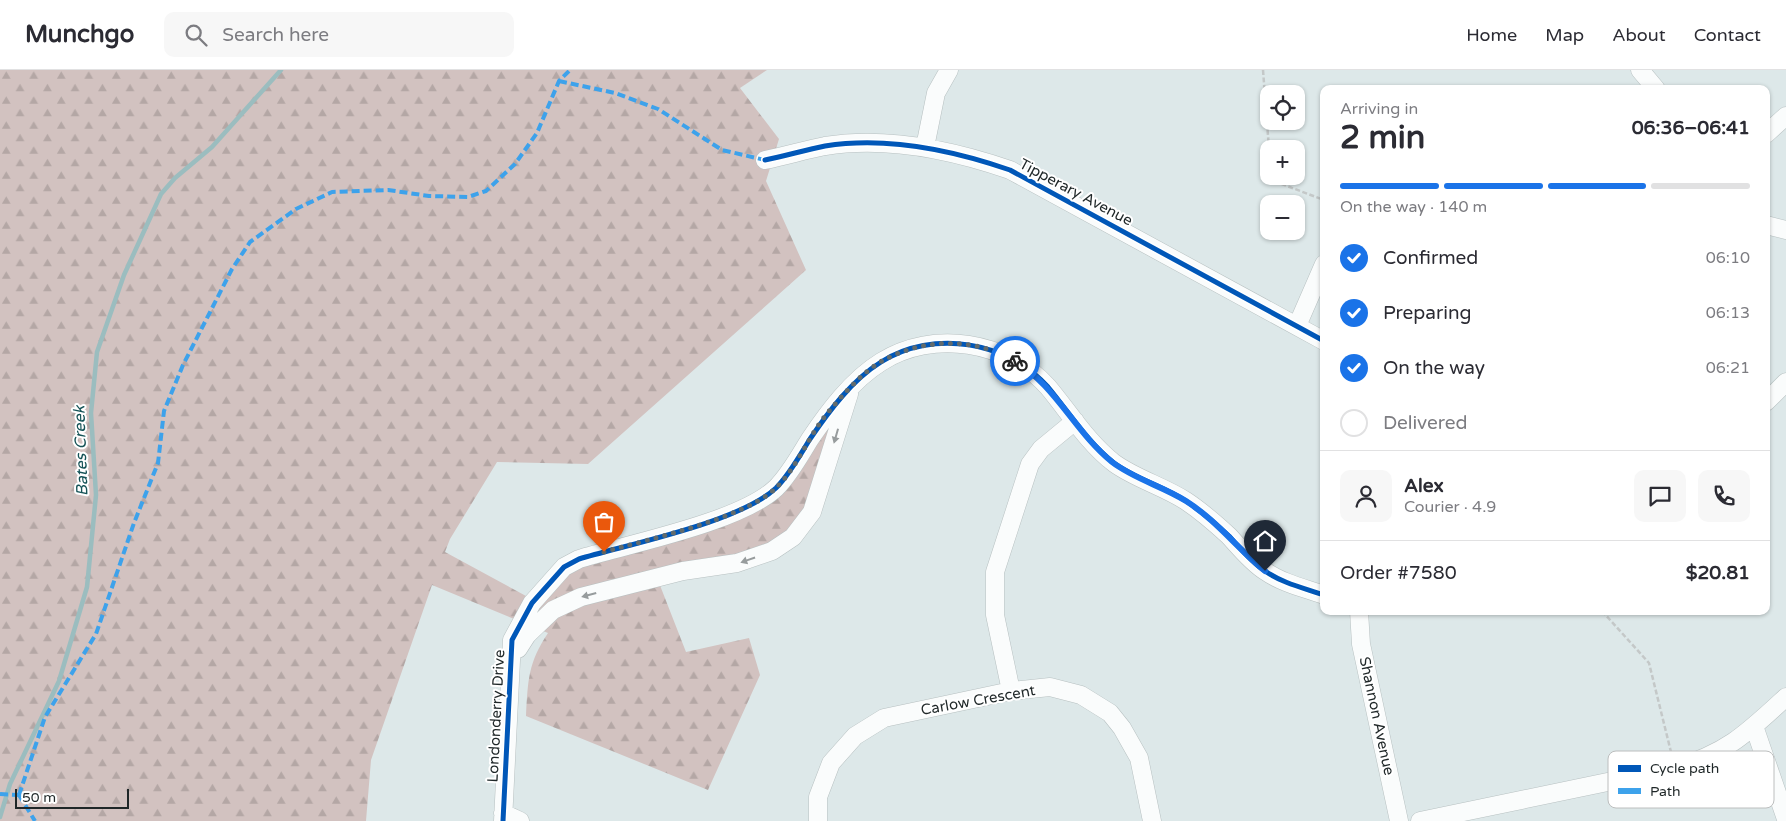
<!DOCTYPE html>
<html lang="en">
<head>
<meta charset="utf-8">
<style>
  body { margin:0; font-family:"Varela Round",sans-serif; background:#f7f7f7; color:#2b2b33; height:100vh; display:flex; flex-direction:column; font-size:19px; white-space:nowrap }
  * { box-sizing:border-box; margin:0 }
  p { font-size:16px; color:#7c7c81 }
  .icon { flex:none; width:28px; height:28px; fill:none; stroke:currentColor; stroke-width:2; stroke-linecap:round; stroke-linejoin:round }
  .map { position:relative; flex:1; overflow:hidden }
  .details { position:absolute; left:1320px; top:15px; width:450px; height:530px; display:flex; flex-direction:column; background:#fff; border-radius:10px; box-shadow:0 1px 4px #0004 }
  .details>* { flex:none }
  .fabs { position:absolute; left:1260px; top:15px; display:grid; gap:10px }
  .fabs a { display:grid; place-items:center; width:45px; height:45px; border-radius:10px; background:#fff; box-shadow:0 1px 4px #0004; font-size:25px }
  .scale { position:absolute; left:15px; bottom:12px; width:114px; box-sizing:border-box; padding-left:5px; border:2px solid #1f2728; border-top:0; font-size:14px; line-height:18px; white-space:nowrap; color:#1f2728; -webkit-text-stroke:4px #fff; paint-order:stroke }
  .pin { position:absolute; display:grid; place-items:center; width:42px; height:42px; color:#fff; margin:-51px -21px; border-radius:50% 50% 50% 0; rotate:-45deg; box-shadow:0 0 5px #0007 }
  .pin .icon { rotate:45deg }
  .courier { position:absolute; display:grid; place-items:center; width:50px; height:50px; margin:-25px; border:4px solid #1a73e8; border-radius:50%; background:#fff; color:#222; box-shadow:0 1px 6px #0007 }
  .head em { font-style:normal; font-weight:700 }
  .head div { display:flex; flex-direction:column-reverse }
  .head { display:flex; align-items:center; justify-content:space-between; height:85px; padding:0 20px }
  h1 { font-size:32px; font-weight:700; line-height:38px }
  .bar { display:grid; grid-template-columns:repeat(4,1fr); gap:8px 5px; align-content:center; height:60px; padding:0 20px }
  .bar i { height:6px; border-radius:4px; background:#e1e1e2 }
  .bar .current { background:#1a73e8 }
  .bar p { grid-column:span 4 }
  .line { display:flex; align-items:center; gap:12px; padding:0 20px; border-top:1px solid #e1e1e2 }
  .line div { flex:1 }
  .round { display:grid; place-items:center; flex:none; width:52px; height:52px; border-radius:10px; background:#f7f7f7 }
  ol { padding:0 20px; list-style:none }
  li { display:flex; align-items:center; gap:15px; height:55px }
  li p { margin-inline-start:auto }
  li .icon { padding:5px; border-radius:50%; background:#1a73e8; color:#fff; stroke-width:4 }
  li:last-child { color:#7c7c81 }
  li i { width:28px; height:28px; border:2px solid #e1e1e2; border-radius:50% }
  header { display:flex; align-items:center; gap:30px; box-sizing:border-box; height:70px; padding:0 25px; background:#fff; border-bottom:1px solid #e1e1e2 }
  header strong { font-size:24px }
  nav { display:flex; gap:28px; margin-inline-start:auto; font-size:18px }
  .search { width:350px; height:45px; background:#f7f7f7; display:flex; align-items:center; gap:12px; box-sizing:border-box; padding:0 18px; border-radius:10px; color:#7c7c81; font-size:19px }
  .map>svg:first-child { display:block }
  .forest { fill:url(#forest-firs) }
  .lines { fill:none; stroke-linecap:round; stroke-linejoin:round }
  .stream { stroke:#9bbdbf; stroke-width:4.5 }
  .street-casing { stroke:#b7c0c1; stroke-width:19 }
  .path { stroke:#c4c8c8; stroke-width:2.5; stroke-dasharray:5 2.5; stroke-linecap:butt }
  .street { stroke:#fafcfc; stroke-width:18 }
  .quiet { stroke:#3da2eb; stroke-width:4; stroke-dasharray:8 4; stroke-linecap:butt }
  .cycleway-casing { stroke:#fff; stroke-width:8 }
  .cycleway { stroke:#0057b8; stroke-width:5 }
  .oneway { fill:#979c9d }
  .done { stroke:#626b6c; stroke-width:5; stroke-dasharray:0 9 }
  .route { stroke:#1a73e8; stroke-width:6 }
  .labels { text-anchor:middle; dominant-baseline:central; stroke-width:4; stroke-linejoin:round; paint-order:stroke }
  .street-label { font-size:15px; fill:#1f2728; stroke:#fff }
  .water-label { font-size:16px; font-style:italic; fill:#155357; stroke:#fff }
  .key { fill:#fff; stroke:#bcbebe; stroke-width:1 }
  .key-label { font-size:14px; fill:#1f2728 }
</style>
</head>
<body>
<header>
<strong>Munchgo</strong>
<div class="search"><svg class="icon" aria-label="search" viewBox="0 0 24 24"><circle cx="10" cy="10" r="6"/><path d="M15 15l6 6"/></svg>Search here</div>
<nav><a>Home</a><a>Map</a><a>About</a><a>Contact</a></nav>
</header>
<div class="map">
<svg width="1786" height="751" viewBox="0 0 1786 751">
  <defs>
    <pattern id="forest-firs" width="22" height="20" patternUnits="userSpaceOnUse" patternTransform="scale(1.25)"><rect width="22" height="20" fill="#d2c2c0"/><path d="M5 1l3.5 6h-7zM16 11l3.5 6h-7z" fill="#b4a7a5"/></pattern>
  </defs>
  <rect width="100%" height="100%" fill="#dde8e9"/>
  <!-- forest -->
  <path class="forest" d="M 0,0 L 767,0 L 740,18 L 779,69 L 766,111 L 806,200 L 588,394 L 497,392 L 450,469 L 445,482 L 539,533 L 568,503 L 583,495 L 758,439 L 828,356 L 831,357 C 824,381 817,415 807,437 C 783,488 703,491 654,500 L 686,582 L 749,568 L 760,605 L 708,720 L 526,646 C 528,610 528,593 548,563 L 432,515 L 371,690 L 366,751 L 0,751 Z"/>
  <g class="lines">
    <!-- stream -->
    <path class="stream" d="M 0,747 L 10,714 L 59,611 L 87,517 L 96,425 L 91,343 L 97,282 L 124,205 L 161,124 L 175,108 L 212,77 L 281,0"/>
    <!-- street casing -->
    <g class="street-casing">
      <path id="street" d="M 1640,0 L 1656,19
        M 1766,64 L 1786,46
        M 925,77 L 936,23 L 949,0
        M 765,90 C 785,86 805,80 825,76 C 887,66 952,80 1010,100 L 1324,271
        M 1766,155 L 1786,160
        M 1297,256 L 1324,194
        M 1766,332 L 1786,312
        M 1359,541 L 1361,574 L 1399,751
        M 518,579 L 527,565 L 553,540 L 581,527 L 683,501 L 737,493 L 772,481 L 793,467 L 812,442 L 849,324
        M 1011,621 L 995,545 L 995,502 L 1030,394 L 1041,379 L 1075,351
        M 1754,656 L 1786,749
        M 503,743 L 520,751
        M 503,751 L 512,570 L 532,533 L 564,497 L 579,489 C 629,474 740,452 776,418 C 790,404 800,385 810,369 C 829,341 852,310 881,292 C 933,259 1007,271 1048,317 C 1069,342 1087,372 1114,393 C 1136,409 1163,416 1186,431 C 1201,441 1216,454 1229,466 C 1240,478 1251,492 1265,501 C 1282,513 1304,518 1324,525
        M 818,751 L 818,727 L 831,693 L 855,666 L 884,648 L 1011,621 L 1050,617 L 1081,625 L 1110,643 L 1122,658 L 1139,688 L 1152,751
        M 1420,751 L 1675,698 C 1727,683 1747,663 1786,627"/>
    </g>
    <!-- path -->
    <path class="path" d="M 1263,0 L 1269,79
      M 1271,106 L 1271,110 L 1324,130
      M 1602,541 L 1649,593 L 1671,682"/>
    <!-- street -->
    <use href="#street" class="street"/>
    <!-- quiet -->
    <path class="quiet" d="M 559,11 L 615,23 L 658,39 L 722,80 L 765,90
      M 0,724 L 19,725
      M 19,725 L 45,647 L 96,564 L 134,453 L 158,393 L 164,341 L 183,295 L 232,199 L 250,172 L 296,139 L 332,122 L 388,120 L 429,126 L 468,127 L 486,121 L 515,94 L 537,63 L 559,11 L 570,0
      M 19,725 L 35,751"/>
    <!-- cycleway casing -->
    <g class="cycleway-casing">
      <path id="cycleway" d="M 765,90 C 785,86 805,80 825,76 C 887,66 952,80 1010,100 L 1324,271
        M 503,751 L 512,570 L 532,533 L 564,497 L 579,489 C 629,474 740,452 776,418 C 790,404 800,385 810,369 C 829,341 852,310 881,292 C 933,259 1007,271 1048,317 C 1069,342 1087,372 1114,393 C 1136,409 1163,416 1186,431 C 1201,441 1216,454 1229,466 C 1240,478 1251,492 1265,501 C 1282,513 1304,518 1324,525"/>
    </g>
    <!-- cycleway -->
    <use href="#cycleway" class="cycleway"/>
  </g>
  <!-- one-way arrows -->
  <defs><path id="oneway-solid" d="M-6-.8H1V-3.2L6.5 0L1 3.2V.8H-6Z" transform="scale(1.25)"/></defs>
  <g class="oneway">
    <use href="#oneway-solid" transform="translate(836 366) rotate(106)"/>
    <use href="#oneway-solid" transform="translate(748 490) rotate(161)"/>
    <use href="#oneway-solid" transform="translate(589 525) rotate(165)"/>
  </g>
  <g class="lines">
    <!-- done -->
    <path class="done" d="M 604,482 C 649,469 743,449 776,418 C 797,397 808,368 825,346 C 841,327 861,303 882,291 C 923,268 975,267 1015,291"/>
    <!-- route -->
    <path class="route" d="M 1015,291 C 1056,316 1075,362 1112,392 C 1134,409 1162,416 1186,431 C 1216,450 1238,479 1265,501"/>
  </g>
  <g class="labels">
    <!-- street labels -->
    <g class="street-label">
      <text transform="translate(1076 122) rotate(28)">Tipperary Avenue</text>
      <text transform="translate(978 630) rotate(-10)">Carlow Crescent</text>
      <text transform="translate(496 646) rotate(-87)">Londonderry Drive</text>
      <text transform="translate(1377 646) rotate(78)">Shannon Avenue</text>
    </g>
    <!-- water labels -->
    <g class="water-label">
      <text transform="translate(81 381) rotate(-92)">Bates Creek</text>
    </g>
  </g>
  <!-- legend -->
  <rect x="1608" y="681" width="166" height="57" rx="8" class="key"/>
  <rect x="1618" y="695" width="23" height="7" fill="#0057b8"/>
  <rect x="1618" y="718" width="23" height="6" fill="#3da2eb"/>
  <g class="key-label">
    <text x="1650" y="703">Cycle path</text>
    <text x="1650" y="726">Path</text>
  </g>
</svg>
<div class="fabs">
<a><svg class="icon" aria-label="locate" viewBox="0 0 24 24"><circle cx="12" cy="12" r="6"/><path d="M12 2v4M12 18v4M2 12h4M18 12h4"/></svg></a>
<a>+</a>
<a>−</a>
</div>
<div class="scale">50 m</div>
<div class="pin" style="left:604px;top:482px;background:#ea580c"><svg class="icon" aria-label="bag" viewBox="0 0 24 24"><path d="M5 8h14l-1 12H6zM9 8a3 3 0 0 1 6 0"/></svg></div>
<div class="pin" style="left:1265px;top:501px;background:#1f2937"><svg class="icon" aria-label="home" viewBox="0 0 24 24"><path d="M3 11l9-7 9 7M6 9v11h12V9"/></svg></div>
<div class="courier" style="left:1015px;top:291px"><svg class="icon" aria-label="bike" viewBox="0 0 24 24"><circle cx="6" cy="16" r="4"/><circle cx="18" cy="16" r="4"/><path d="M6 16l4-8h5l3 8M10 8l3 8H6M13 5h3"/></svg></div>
<section class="details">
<div class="head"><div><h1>2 min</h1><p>Arriving in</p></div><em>06:36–06:41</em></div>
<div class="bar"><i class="current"></i><i class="current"></i><i class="current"></i><i></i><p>On the way · 140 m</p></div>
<ol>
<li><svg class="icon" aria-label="check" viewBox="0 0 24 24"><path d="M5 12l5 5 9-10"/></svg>Confirmed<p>06:10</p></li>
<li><svg class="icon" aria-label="check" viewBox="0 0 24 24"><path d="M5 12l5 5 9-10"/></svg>Preparing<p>06:13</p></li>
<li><svg class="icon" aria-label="check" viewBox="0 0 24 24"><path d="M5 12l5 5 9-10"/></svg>On the way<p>06:21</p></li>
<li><i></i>Delivered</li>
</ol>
<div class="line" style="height:90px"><a class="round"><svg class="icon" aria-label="person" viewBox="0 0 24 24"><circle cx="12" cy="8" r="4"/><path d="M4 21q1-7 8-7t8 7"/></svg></a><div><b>Alex</b><p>Courier · 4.9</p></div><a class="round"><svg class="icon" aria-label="chat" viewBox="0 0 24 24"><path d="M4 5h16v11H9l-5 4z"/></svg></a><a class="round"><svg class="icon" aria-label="phone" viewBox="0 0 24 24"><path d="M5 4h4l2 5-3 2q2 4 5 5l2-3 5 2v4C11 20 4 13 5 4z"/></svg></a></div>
<div class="line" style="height:65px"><div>Order #7580</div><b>$20.81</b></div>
</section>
</div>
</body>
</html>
